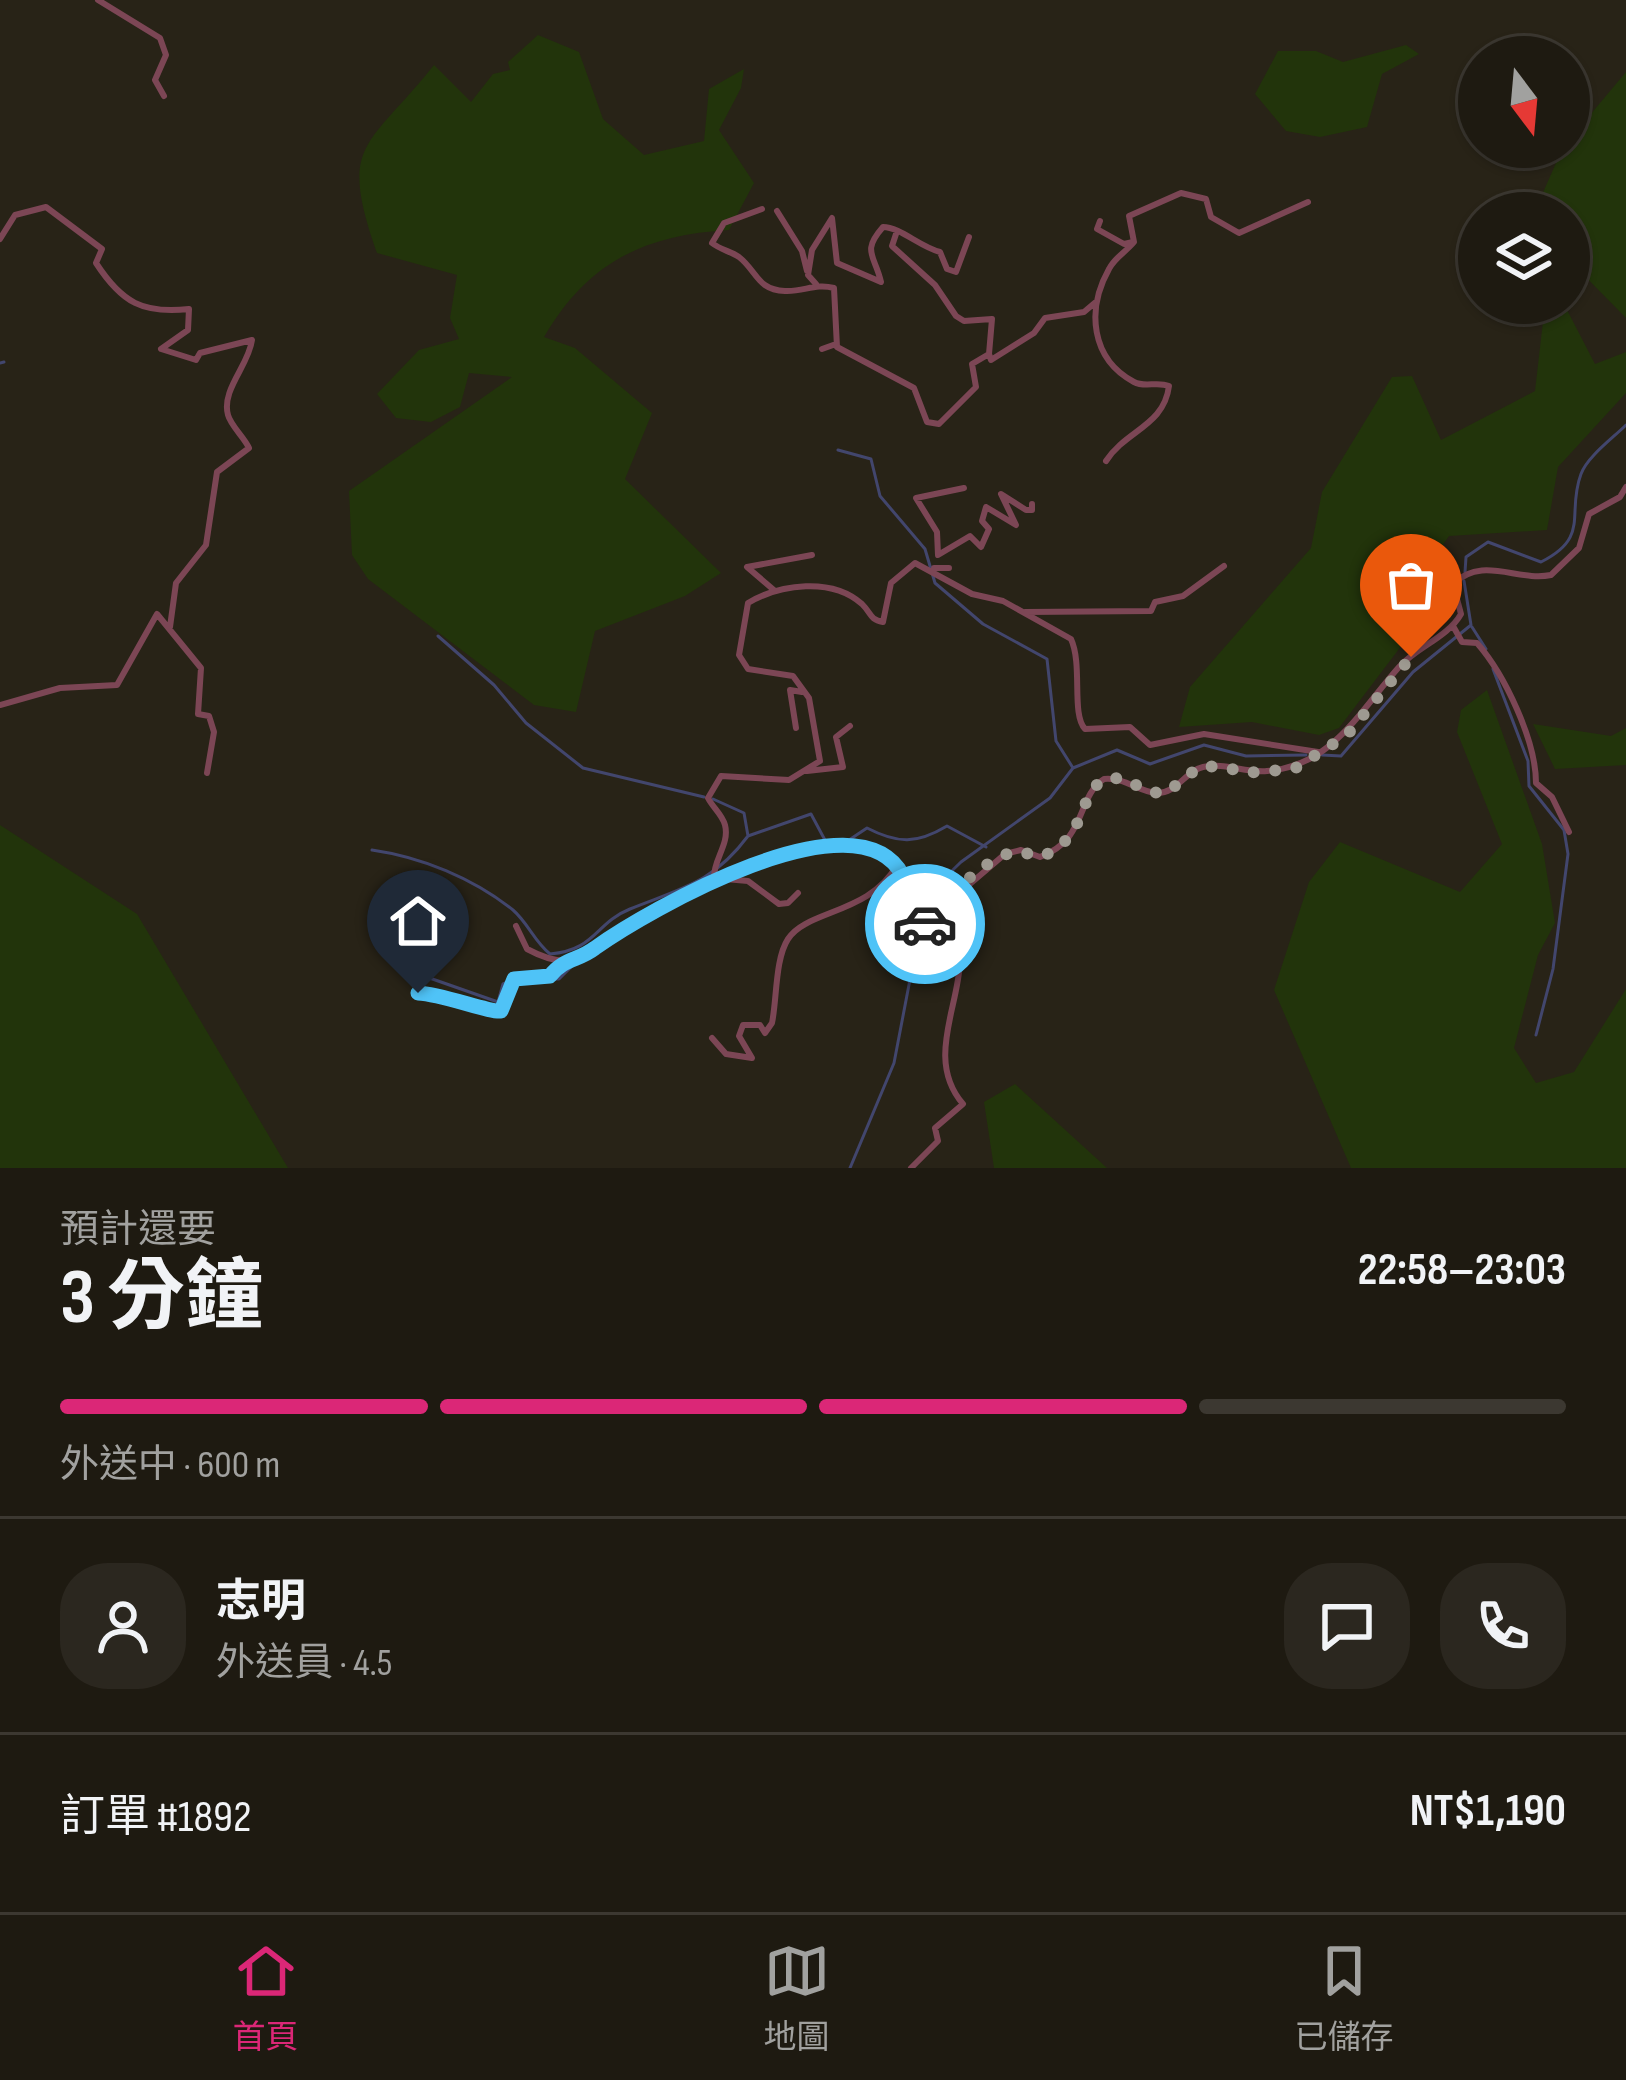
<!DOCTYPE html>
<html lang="zh-TW">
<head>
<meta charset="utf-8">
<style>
  body { margin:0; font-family:"Sofia Sans Condensed","Noto Sans TC",sans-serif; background:#2b271f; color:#f1f3f6; height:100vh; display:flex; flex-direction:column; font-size:45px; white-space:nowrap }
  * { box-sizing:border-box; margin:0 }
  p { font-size:39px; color:#a1a19f }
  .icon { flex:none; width:66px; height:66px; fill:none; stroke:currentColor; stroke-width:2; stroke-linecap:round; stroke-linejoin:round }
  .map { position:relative; height:1168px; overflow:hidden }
  .side { display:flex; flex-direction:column; background:#1e1a11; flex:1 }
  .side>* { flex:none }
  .needle { width:78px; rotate:164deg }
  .buttons { position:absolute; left:1458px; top:36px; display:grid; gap:24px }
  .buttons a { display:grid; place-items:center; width:132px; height:132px; border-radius:50%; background:#1e1a11; box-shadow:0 3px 9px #0004,0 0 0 3px #3c3831; font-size:60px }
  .pin { position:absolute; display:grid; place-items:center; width:102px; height:102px; color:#fff; margin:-123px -51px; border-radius:50% 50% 50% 0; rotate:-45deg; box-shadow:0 0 12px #0007 }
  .pin .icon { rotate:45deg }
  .courier { position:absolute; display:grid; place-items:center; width:120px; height:120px; margin:-60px; border:9px solid #4fc3f7; border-radius:50%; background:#fff; color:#222; box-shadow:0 3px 15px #0007 }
  .overview em { font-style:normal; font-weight:700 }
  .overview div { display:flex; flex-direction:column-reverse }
  .overview { display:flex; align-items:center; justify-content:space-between; height:204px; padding:0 60px }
  h1 { font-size:78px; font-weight:700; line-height:90px }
  .bar { display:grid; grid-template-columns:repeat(4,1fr); gap:18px 12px; align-content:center; height:144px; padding:0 60px }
  .bar i { height:15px; border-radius:9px; background:#3c3831 }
  .bar .active { background:#db2777 }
  .bar p { grid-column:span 4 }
  .line { display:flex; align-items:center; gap:30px; padding:0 60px; border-top:3px solid #3c3831 }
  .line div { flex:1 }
  .round { display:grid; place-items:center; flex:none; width:126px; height:126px; border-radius:48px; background:#2b271f }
  .tabs { display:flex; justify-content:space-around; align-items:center; height:168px; border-top:3px solid #3c3831; background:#1e1a11; font-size:33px; color:#a1a19f }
  .tabs a { display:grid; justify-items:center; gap:6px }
  .tabs .active { color:#db2777 }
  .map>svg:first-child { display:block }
  .green { fill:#22340b }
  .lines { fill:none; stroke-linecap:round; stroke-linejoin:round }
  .stream { stroke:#42466d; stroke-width:3 }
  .street { stroke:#7c4655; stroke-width:6 }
  .done { stroke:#9e9a91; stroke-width:12; stroke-dasharray:0 21.6 }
  .route { stroke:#4fc3f7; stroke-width:15 }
</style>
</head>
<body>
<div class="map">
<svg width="1626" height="1168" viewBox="0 0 1626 1168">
  <rect width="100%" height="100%" fill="#282317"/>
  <!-- green -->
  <path class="green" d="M 538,35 L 579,52 L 603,119 L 644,155 L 704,141 L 709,89 L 744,69 L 741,88 L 719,130 L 754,183 L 729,230 C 644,235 588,262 544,337 L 575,348 L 652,413 L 625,479 L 721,573 L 685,596 L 595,631 L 576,712 L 534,705 L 368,579 L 352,555 L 349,491 L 512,377 L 469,373 L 460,407 L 431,422 L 396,418 L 377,394 L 419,350 L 459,339 L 450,318 L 457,275 L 377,253 C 338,142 367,149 434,65 L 471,102 L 493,74 L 510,70 L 508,62 Z
    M 1406,45 L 1419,54 L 1382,74 L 1367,127 L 1320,137 L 1286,131 L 1255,94 L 1278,51 L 1316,51 L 1343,62 Z
    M 1626,72 L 1626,318 L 1569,260 L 1569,213 L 1534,213 L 1563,147 L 1569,147 L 1569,140 Z
    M 1565,306 L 1595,364 L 1626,352 L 1626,393 L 1558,467 L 1547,530 L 1449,536 L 1410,593 L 1421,620 L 1339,728 L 1319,735 L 1252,722 L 1179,727 L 1190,687 L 1311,548 L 1322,492 L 1392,377 L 1412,376 L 1441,440 L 1535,391 L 1544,313 Z
    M 1487,690 L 1542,844 L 1555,923 L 1538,955 L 1514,1048 L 1536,1083 L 1574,1072 L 1626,989 L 1626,1168 L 1351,1168 L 1274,990 L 1309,882 L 1340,842 L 1460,892 L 1502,844 L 1457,732 L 1461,710 Z
    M 1533,724 L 1611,736 L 1626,728 L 1626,765 L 1555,769 Z
    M 0,825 L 137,914 L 288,1168 L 0,1168 Z
    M 1015,1084 L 1107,1168 L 994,1168 L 984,1102 Z"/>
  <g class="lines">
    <!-- stream -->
    <path class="stream" d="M 0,363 L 4,362
      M 838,450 L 871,459 L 880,496 L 925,549 L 935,583 L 983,624 L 1047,659 L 1056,741 L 1073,768
      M 1465,572 L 1466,557 L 1488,542 L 1541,562 C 1591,537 1566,514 1581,474 C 1587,457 1613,438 1626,425
      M 1472,627 L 1486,649
      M 438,636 L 494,685 L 526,723 L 583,768 L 704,797
      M 1493,669 L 1528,761 L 1529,786 L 1564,830 L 1568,854 L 1553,969 L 1536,1035
      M 1322,755 L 1341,756 L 1413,672 L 1471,625 L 1464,581
      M 713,799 L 744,813 L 748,836 L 811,814 L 826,842 L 846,842 L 867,828 C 898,844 917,844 947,826 L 986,847
      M 372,850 C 421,857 473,878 513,910 C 528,923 534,941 550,954 C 596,950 595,923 630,909 C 682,888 713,883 748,836
      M 421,975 L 498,1002 L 503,984 L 524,975
      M 533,979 L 559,979 L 580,958
      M 850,1168 L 894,1063 L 926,896 L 961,862 L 1050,798 L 1073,768 L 1117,750 L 1150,764 L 1204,745 L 1246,756 L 1306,755"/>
    <!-- street -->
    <path class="street" d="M 98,0 L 160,38 L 166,55 L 155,80 L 164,96
      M 762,209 L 724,223 L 712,243 C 721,250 730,251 739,257 C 757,271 757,290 785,291 C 804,292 815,283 834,288 L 837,347 L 914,388 L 927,422 L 939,424 L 976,387 L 972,364 L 989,354 L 992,319 L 964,321 L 956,316 L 935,285 L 892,246 L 897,231
      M 777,211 L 802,251 L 807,271
      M 1100,221 L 1097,229 L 1124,244 L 1133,242
      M 0,239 L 15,215 L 46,207 L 102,249 L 96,263 C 122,303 143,314 189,309 L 188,330 L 161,349 L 196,360 L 200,353 L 252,340 C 249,365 221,390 228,415 C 231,426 244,437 249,448 L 217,472 L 206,545 L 176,583 L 170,627
      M 816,284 L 808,275 L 812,250 L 832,218 L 837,263 L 881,282 C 875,255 861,252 883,227 C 900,227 920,247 940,252 L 947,269 L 956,272 L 969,237
      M 822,349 L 836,344
      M 989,354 L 991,360 L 1034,333 L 1045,318 L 1084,312 L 1097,301
      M 1106,461 C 1126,430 1164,426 1169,386 C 1157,381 1145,388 1134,382 C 1091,359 1086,310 1109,269 C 1115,257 1126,252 1134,242 L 1129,216 L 1181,193 L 1206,199 L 1211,217 L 1239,233 L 1308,202
      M 964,488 L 916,498 L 937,532 L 938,555 L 970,536 L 981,547 L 989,529 L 982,521 L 986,507 L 1016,525 L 1001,494 L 1026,510 L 1032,510 L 1032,504
      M 934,568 L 949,568
      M 775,591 L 747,567 L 812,555
      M 1025,612 L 1151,611 L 1155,602 L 1183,596 L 1224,566
      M 1453,626 L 1462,642 L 1477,643 C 1505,675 1536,741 1536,783 L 1552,797 L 1569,832
      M 0,705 L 60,688 L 117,685 L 157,614 L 201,668 L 198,714 L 209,716 L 214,732 L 207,773
      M 796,728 L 790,690 L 802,692
      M 807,771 L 843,767 L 836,737 L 850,726
      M 798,893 L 788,903 L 779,904 L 748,881 L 714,878 C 713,860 730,844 725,825 C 722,814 713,808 708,798 L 721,776 L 789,780 L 820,761 L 809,698 L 793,676 L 748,669 L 739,655 L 748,603 C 780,584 832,577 862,604 C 872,614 869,619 883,622 L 891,583 L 915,563 L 972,594 L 1003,601 L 1071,639 C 1083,665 1071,714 1085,729 L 1130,727 L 1150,745 L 1204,734 L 1318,752
      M 516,926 L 527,949 C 540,956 557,963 572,960 C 594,955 607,935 626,924 C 683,888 847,807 902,871 L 902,921 L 916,930 L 1005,854 L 1021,850 L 1040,857 C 1088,839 1076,797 1104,779 C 1125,777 1137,791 1156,793 C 1177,794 1185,771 1203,767 C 1224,762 1245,773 1267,771 C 1332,766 1359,712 1399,667 C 1417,647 1448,637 1461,614 L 1453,584 C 1483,555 1517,582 1551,575 L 1579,548 L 1589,514 L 1620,497 L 1626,487
      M 418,993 C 443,994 491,1013 501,1011 L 514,979 L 550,976 L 562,960
      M 712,1038 L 726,1054 L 752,1058 L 739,1036 L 743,1025 L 760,1025 L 765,1033 L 772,1023 C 777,999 775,959 788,939 C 806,910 870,914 897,865
      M 911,1168 L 938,1141 L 935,1128 L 963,1104 C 915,1048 983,977 951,925 L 966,887"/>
  </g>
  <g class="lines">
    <!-- done -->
    <path class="done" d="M 925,924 C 944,900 983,859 1014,852 C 1024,850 1030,856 1040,857 C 1088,839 1076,797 1104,779 L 1123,778 L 1149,792 L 1166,793 L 1199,767 L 1223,766 L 1244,773 L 1294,769 L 1347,735 L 1411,657"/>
    <!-- route -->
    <path class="route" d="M 418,993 C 442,994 491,1013 501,1011 L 514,979 L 550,976 C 564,958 578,961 595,948 C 647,911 858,789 903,876 L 898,890 L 902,921 L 916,930 L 925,924"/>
  </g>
</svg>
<div class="buttons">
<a><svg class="needle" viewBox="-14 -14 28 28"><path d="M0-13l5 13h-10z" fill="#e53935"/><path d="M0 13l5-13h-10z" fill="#a1a19f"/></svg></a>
<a><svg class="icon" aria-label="layers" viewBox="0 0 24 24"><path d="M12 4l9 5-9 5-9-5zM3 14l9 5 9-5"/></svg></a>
</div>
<div class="pin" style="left:1411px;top:657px;background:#ea580c"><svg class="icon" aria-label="bag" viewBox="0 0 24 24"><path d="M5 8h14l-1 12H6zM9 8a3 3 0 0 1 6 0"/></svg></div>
<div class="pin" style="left:418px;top:993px;background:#1f2937"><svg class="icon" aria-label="home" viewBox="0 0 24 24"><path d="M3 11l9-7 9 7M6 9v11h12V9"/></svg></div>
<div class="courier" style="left:925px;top:924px"><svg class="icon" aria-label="car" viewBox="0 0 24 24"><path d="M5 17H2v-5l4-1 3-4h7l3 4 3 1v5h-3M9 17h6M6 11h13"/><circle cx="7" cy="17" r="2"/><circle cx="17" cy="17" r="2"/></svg></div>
</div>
<section class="side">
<div class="overview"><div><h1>3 分鐘</h1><p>預計還要</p></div><em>22:58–23:03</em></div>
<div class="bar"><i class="active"></i><i class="active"></i><i class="active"></i><i></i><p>外送中 · 600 m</p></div>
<div class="line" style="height:216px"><a class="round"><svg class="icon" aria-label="person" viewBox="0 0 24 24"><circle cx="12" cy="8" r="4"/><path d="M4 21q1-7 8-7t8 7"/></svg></a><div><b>志明</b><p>外送員 · 4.5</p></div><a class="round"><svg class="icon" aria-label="chat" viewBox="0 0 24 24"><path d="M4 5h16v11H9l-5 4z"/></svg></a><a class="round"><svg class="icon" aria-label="phone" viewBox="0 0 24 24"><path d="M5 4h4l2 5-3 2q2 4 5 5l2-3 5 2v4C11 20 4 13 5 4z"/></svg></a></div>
<div class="line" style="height:156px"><div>訂單 #1892</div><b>NT$1,190</b></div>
</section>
<nav class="tabs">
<a class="active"><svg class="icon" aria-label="home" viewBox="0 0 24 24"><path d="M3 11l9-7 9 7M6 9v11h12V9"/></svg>首頁</a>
<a><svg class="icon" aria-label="map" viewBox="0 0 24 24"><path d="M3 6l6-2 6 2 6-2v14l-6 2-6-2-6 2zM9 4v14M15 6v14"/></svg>地圖</a>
<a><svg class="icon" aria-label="saved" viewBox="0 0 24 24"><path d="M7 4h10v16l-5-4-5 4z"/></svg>已儲存</a>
</nav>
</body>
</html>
